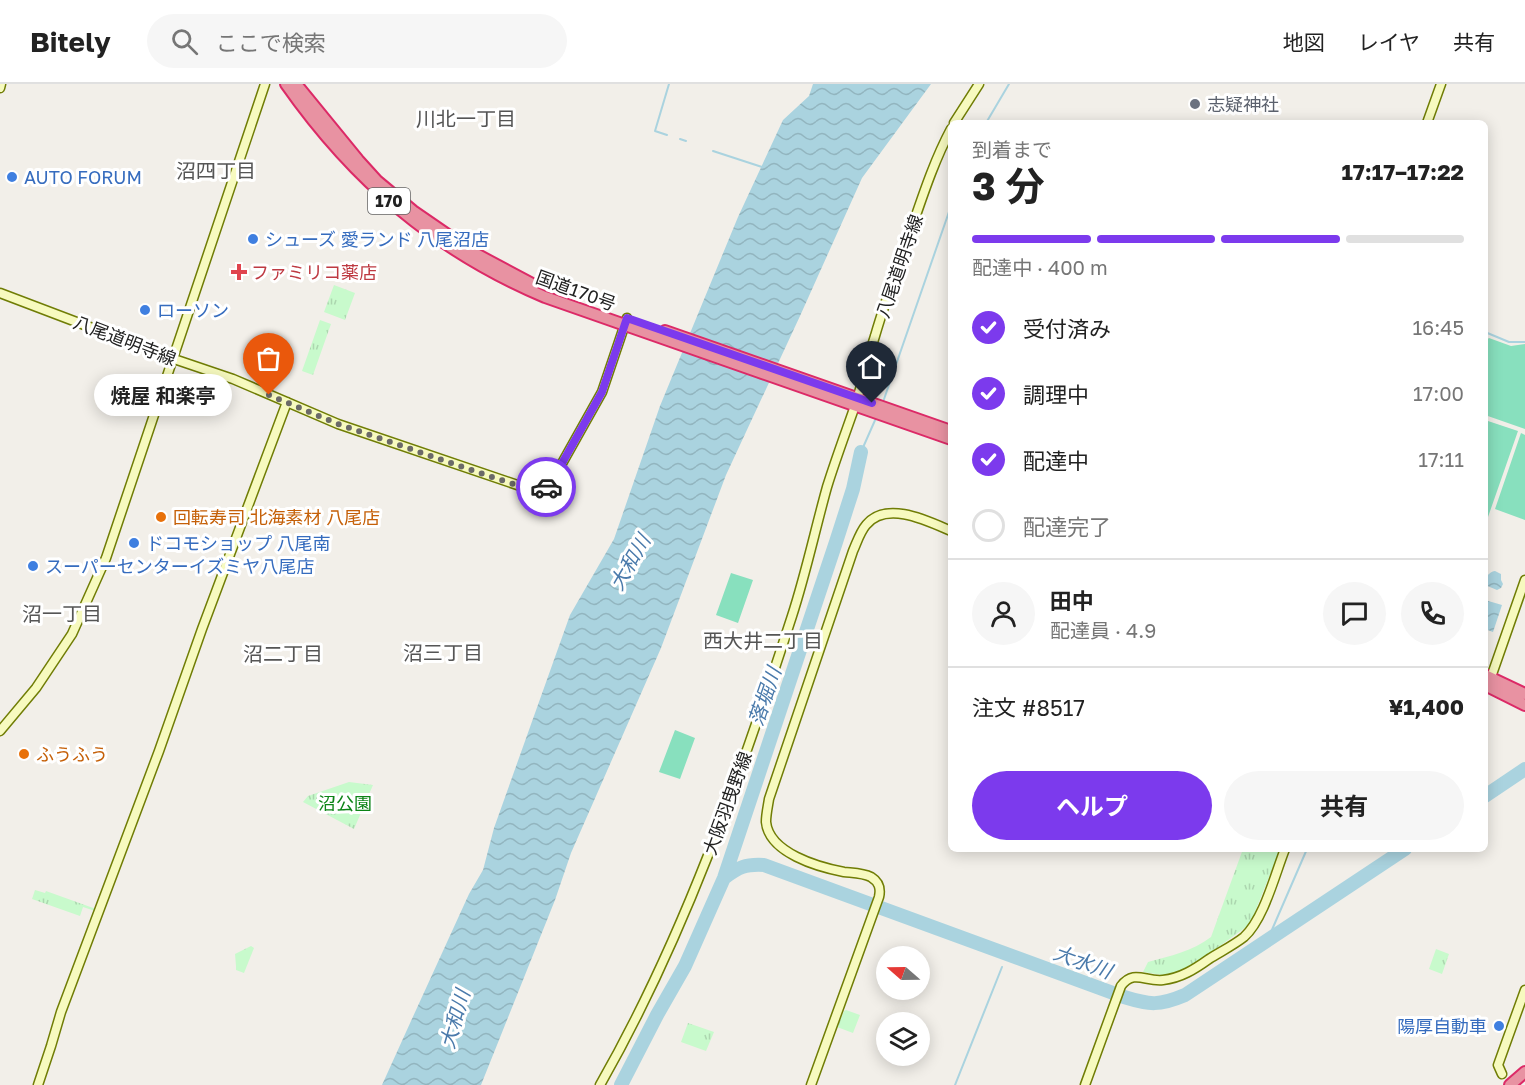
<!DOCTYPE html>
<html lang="ja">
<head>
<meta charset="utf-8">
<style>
  body { margin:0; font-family:"Golos Text","Noto Sans JP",sans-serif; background:#f6f6f6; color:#222; height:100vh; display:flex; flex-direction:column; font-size:22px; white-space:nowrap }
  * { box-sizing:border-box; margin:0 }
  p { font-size:20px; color:#767676 }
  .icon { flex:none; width:33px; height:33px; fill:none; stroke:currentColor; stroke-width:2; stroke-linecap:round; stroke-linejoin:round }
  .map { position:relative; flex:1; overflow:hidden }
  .side { position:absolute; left:948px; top:36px; width:540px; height:732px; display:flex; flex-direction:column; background:#fff; border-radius:9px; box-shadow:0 3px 15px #0003 }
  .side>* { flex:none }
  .needle { width:39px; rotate:290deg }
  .controls { position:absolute; left:876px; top:862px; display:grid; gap:12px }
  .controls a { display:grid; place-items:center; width:54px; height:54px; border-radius:50%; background:#fff; box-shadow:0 3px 15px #0003; font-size:30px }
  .pin { position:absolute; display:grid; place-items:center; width:51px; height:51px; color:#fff; margin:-62px -26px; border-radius:50% 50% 50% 0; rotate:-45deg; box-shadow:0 0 6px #0007 }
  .pin .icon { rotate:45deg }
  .courier { position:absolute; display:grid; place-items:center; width:60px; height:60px; margin:-30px; border:4px solid #7c3aed; border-radius:50%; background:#fff; color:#222; box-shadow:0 2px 8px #0007 }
  .bubble { position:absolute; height:42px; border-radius:21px; background:#fff; box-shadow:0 3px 15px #0003; font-size:20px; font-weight:700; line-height:42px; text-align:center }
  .overview em { font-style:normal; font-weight:700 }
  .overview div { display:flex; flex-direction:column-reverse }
  .overview { display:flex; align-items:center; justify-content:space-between; height:102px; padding:0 24px }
  h1 { font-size:39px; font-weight:700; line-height:45px }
  .bar { display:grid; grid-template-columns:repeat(4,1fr); gap:9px 6px; align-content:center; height:72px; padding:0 24px }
  .bar i { height:8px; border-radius:4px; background:#e0e0e0 }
  .bar .on { background:#7c3aed }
  .bar p { grid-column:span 4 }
  .line { display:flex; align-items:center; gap:15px; padding:0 24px; border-top:2px solid #e0e0e0 }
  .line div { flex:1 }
  .round { display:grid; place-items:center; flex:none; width:63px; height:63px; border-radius:32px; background:#f6f6f6 }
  ol { padding:0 24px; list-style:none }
  li { display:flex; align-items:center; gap:18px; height:66px }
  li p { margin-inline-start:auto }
  li .icon { padding:6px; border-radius:50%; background:#7c3aed; color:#fff; stroke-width:4 }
  li:last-child { color:#767676 }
  li i { width:33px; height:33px; border:3px solid #e0e0e0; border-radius:50% }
  .cta { display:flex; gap:12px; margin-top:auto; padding:12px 24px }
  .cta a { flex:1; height:69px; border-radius:36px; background:#7c3aed; color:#fff; font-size:24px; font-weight:700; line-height:69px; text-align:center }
  .cta a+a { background:#f6f6f6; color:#222 }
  header { display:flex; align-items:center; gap:36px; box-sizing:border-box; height:84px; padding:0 30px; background:#fff; border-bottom:2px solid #e0e0e0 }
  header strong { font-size:28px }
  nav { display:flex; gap:33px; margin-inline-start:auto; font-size:21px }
  .search { width:420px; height:54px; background:#f6f6f6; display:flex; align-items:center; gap:15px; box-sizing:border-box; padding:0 21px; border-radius:33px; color:#767676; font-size:22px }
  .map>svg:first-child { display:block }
  .park { fill:url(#park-tufts) }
  .pitch { fill:#88e0be }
  .water { fill:url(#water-waves) }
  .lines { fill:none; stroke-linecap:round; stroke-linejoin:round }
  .stream { stroke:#aad3df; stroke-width:2 }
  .river { stroke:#aad3df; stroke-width:14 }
  .secondary-casing { stroke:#707d05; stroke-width:11 }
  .highway-casing { stroke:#dc2a67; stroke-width:14 }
  .secondary { stroke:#f7fabf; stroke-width:8 }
  .highway { stroke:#e892a2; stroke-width:10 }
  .done { stroke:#6b6a68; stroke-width:6; stroke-dasharray:0 10.8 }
  .route { stroke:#7c3aed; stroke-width:8 }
  .worship-dot { fill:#6b7280; stroke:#fff; stroke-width:2 }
  .shop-dot { fill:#3f7fe0; stroke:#fff; stroke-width:2 }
  .health-dot { fill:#e0444e; stroke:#fff; stroke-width:2 }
  .food-dot { fill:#e8710a; stroke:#fff; stroke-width:2 }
  .labels { text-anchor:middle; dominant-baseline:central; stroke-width:6; stroke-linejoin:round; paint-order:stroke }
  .shield { fill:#fff; stroke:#646464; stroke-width:1.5 }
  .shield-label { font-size:16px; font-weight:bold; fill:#222 }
  .worship-label { font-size:18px; fill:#5b616d; stroke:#fff; text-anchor:start }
  .shop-label { font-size:18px; fill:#366cbe; stroke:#fff; text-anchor:start }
  .street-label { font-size:18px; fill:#222; stroke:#fff }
  .health-label { font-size:18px; fill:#be3a42; stroke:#fff; text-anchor:start }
  .food-label { font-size:18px; fill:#c56008; stroke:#fff; text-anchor:start }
  .park-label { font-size:18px; fill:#0c8416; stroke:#fff }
  .neighbourhood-label { font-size:20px; fill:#555; stroke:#fff }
  .water-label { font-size:20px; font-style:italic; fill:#4a7aab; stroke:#fff }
</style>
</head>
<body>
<header>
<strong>Bitely</strong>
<div class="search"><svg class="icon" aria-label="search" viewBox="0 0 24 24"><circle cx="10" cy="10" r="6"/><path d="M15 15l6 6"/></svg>ここで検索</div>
<nav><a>地図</a><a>レイヤ</a><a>共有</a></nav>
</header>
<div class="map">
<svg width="1525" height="1001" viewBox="0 0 1525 1001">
  <defs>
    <pattern id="park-tufts" width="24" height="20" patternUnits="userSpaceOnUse" patternTransform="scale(1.5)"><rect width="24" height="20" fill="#c8facc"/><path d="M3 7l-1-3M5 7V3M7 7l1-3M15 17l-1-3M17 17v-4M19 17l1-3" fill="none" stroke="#acd6af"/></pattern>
    <pattern id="water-waves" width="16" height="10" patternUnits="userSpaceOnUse" patternTransform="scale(1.5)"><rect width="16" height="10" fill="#aad3df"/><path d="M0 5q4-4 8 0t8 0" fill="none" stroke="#92b5bf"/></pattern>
  </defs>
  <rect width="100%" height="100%" fill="#f2efe9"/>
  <!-- park -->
  <path class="park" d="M 334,201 L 355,209 L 345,236 L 324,228 Z
    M 320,236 L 331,240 L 313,291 L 302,287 Z
    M 349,698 L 373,701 L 354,745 L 303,718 L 308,712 Z
    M 1243,765 L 1280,765 L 1253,833 L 1246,843 L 1191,883 L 1168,892 L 1143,888 L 1148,878 C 1170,872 1193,867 1211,853 Z
    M 35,806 L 45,809 L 46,807 L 96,825 L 95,827 L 83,823 L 80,832 L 32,815 Z
    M 251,862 L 254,864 L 244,889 L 236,886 L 236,882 L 235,870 Z
    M 1436,865 L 1449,870 L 1442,890 L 1429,885 Z
    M 846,926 L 860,931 L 853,949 L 837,943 L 844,927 Z
    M 688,939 L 714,948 L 706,967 L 681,958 Z"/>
  <!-- pitch -->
  <path class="pitch" d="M 1489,254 L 1511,262 L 1525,260 L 1525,345 L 1485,331 L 1485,257 Z
    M 1485,336 L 1518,347 L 1488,433 L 1485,431 Z
    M 1521,349 L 1525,351 L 1525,436 L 1495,425 Z
    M 731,489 L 753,496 L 738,539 L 716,531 Z
    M 675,646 L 695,654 L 680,695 L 659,688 Z"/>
  <!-- water -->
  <path class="water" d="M 813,0 L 931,0 L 862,94 L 800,232 L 726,391 L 661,564 L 571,769 L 555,816 L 481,1001 L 382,1001 L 411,937 L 469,810 L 483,786 L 494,744 L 570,531 L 614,455 L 660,322 L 738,133 L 783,36 L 809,12 Z
    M 1495,487 L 1501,490 L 1501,496 L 1503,500 L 1501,504 L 1497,506 L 1485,501 L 1485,494 C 1488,491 1491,487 1495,487 Z
    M 1485,516 L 1502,521 L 1493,548 L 1485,545 Z"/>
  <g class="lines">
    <!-- stream -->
    <path class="stream" d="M 986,39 L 1009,0
      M 667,51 L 655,47 L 669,0
      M 680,55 L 686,57
      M 713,67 L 762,83
      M 1485,248 L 1509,258 L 1525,258
      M 882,321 L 951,122
      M 861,368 L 876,334
      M 1268,855 L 1307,765
      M 955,1001 L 1002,883"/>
    <!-- river -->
    <path class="river" d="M 1485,712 L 1525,685
      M 724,794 C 739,783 745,780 764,781 L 1124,913 C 1150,921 1159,922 1185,911 L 1405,765
      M 621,1001 L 657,931 L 685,882 L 724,794 L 836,458 L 853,405 L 861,368"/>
    <!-- secondary casing -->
    <g class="secondary-casing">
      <path id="secondary" d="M 0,4 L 1,0
        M 954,39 L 979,0
        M 1427,39 L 1441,0
        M 0,209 L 174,275 L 233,295 L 338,340 L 532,406 L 544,404 L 551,399 L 602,308 L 627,234
        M 1489,599 L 1525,496
        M 0,647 L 36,604 L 72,550 L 106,474 L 265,0
        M 1502,990 L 1498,981 L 1525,906
        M 38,1001 L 51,962 L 61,928 L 159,667 L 202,545 L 287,318
        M 600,1001 C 684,854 740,692 792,532 C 806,489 815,446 827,403 C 836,374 847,345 857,316 C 863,295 868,273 875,252 C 886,214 900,177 913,140 C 924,108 935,75 951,45
        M 811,1001 L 879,813 C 881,804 879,798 871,793 C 863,789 852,789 844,788 C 818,783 769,769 766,738 C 766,730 768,722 769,715 L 853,467 C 857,458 860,448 866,441 C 886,416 928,437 951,447
        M 1085,1001 L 1121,902 C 1134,885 1145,898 1163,896 C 1181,894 1195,885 1209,875 C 1220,868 1234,861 1244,853 C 1264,835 1275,790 1285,765"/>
    </g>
    <!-- highway casing -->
    <g class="highway-casing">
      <path id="highway" d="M 286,0 C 354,97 436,167 545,213 L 951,355
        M 296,0 L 358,76 L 377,97 L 413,127 L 474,169 L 532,200
        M 665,247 L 951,347
        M 1485,591 L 1525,610
        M 1485,601 L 1525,621
        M 1510,1001 L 1525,988"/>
    </g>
    <!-- secondary -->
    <use href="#secondary" class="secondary"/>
    <!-- highway -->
    <use href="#highway" class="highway"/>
  </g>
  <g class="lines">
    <!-- done -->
    <path class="done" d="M 269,311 L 338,340 L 489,392 L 532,406 L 546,403"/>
    <!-- route -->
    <path class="route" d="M 546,403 L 551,399 L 602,308 L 627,234 L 872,319"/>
  </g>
  <!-- markers -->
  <circle class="worship-dot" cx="1195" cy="20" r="6"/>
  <g class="shop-dot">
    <circle cx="12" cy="93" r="6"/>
    <circle cx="253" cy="155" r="6"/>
    <circle cx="145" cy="226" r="6"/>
    <circle cx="134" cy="459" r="6"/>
    <circle cx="33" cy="482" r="6"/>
    <circle cx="1499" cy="942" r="6"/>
  </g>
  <path class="health-dot" d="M236 179h6v6h6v6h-6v6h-6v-6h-6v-6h6z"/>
  <g class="food-dot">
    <circle cx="161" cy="433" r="6"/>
    <circle cx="24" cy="670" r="6"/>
  </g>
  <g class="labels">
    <!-- shield labels -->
    <rect class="shield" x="368" y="104" width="42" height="26" rx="4.5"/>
    <g class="shield-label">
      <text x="389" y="117">170</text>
    </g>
    <!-- worship labels -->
    <g class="worship-label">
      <text x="1207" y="20">志疑神社</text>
    </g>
    <!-- shop labels -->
    <g class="shop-label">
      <text x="24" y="93">AUTO FORUM</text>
      <text x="265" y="155">シューズ 愛ランド 八尾沼店</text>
      <text x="157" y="226">ローソン</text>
      <text x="146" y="459">ドコモショップ 八尾南</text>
      <text x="45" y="482">スーパーセンターイズミヤ八尾店</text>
      <text x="1487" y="942" text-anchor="end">陽厚自動車</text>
    </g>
    <!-- street labels -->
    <g class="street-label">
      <text transform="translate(899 182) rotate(-71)">八尾道明寺線</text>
      <text transform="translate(576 206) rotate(20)">国道170号</text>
      <text transform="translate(125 256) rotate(21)">八尾道明寺線</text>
      <text transform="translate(727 719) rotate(-70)">大阪羽曳野線</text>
    </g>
    <!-- health labels -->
    <g class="health-label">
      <text x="251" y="188">ファミリコ薬店</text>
    </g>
    <!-- food labels -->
    <g class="food-label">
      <text x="173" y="433">回転寿司 北海素材 八尾店</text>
      <text x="36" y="670">ふうふう</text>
    </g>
    <!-- park labels -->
    <g class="park-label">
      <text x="345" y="719">沼公園</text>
    </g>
    <!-- neighbourhood labels -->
    <g class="neighbourhood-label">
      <text x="466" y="34">川北一丁目</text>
      <text x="216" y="86">沼四丁目</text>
      <text x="62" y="529">沼一丁目</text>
      <text x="763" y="556">西大井二丁目</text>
      <text x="443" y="568">沼三丁目</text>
      <text x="283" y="569">沼二丁目</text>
    </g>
    <!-- water labels -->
    <g class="water-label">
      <text transform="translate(629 478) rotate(-60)">大和川</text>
      <text transform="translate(764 612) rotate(-71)">落堀川</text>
      <text transform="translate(1083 877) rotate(20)">大水川</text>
      <text transform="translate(454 935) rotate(-74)">大和川</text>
    </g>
  </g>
</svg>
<div class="controls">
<a><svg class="needle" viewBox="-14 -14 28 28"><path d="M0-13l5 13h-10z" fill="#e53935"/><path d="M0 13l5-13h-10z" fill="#767676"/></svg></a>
<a><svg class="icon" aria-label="layers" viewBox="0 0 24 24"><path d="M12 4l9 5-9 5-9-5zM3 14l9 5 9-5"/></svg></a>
</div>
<div class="pin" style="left:269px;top:311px;background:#ea580c"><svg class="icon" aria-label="bag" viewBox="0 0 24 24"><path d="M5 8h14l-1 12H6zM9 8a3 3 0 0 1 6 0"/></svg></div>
<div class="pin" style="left:872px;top:319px;background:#1f2937"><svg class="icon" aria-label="home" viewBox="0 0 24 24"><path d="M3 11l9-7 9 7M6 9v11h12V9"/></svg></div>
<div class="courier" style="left:546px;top:403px"><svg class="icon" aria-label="car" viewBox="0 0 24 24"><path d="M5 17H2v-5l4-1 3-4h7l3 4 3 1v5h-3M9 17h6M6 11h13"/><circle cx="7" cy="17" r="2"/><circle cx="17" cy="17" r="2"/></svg></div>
<div class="bubble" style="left:94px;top:290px;width:138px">焼屋 和楽亭</div>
<section class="side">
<div class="overview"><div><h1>3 分</h1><p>到着まで</p></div><em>17:17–17:22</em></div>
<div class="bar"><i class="on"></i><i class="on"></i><i class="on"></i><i></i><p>配達中 · 400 m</p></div>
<ol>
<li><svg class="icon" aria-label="check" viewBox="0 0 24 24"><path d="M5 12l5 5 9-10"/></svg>受付済み<p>16:45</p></li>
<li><svg class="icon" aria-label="check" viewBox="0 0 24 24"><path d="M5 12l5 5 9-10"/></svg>調理中<p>17:00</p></li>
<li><svg class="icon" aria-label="check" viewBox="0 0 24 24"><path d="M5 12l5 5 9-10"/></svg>配達中<p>17:11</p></li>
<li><i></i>配達完了</li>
</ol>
<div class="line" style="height:108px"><a class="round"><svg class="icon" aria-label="person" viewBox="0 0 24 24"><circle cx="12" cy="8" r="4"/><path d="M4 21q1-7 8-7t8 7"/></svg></a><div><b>田中</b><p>配達員 · 4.9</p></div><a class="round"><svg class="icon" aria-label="chat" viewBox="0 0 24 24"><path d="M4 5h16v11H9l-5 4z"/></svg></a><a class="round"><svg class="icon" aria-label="phone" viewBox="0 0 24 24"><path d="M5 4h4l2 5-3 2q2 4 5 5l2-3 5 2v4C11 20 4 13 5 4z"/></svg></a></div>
<div class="line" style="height:78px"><div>注文 #8517</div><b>¥1,400</b></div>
<div class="cta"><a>ヘルプ</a><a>共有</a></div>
</section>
</div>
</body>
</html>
